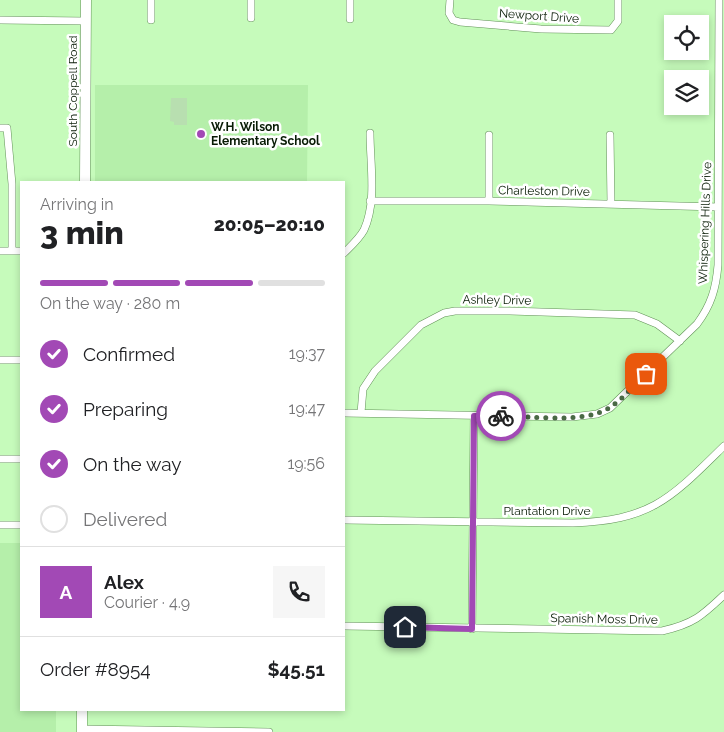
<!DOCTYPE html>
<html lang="en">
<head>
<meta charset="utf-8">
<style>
  body { margin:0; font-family:Raleway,sans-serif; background:#f6f6f6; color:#202124; height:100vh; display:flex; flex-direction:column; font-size:19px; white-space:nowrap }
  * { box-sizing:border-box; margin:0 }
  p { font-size:16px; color:#757577 }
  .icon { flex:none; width:28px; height:28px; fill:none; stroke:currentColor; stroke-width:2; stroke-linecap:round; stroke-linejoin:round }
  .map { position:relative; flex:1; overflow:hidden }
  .side { position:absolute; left:20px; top:181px; width:325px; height:530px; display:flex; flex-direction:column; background:#fff; border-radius:0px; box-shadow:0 2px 8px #0003 }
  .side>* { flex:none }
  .tools { position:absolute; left:664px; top:15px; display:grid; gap:10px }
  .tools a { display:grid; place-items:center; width:45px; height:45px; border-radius:0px; background:#fff; box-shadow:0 2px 8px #0003; font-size:25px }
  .pin { position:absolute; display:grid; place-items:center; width:42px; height:42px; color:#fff; margin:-21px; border-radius:10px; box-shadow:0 2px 8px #0006 }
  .courier { position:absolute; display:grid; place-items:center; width:50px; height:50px; margin:-25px; border:4px solid #a249b5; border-radius:50%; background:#fff; color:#222; box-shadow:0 1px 6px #0007 }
  .head em { font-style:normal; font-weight:800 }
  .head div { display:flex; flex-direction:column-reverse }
  .head { display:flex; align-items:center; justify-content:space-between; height:85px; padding:0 20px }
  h1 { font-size:32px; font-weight:800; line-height:38px }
  .bar { display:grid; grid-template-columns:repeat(4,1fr); gap:8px 5px; align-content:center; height:60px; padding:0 20px }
  .bar i { height:6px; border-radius:4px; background:#e0e0e0 }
  .bar .active { background:#a249b5 }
  .bar p { grid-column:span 4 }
  .line { display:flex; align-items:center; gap:12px; padding:0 20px; border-top:1px solid #e0e0e0 }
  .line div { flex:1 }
  .round { display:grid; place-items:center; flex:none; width:52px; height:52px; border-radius:0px; background:#f6f6f6 }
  ol { padding:0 20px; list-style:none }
  li { display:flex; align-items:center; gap:15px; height:55px }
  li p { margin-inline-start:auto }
  li .icon { padding:5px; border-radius:50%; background:#a249b5; color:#fff; stroke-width:4 }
  li:last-child { color:#757577 }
  li i { width:28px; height:28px; border:2px solid #e0e0e0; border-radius:50% }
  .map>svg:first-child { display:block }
  .built { fill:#b5efaa }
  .green { fill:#b8dfb0 }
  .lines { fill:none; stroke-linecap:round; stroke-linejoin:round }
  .street-casing { stroke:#619157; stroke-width:8 }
  .secondary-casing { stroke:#619157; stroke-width:11 }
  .street { stroke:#fff; stroke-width:7 }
  .secondary { stroke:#fff; stroke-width:10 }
  .done { stroke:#4a6945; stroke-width:5; stroke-dasharray:0 9 }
  .route { stroke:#a249b5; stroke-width:6 }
  .poi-dot { fill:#a249b5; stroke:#fff; stroke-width:2 }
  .labels { text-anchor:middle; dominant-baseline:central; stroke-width:5; stroke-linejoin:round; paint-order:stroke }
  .street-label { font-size:12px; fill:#081b05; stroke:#fff }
  .poi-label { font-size:12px; font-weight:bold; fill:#081b05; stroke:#fff; text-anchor:start }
</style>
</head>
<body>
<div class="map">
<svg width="724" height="732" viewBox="0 0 724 732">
  <rect width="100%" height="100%" fill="#c6fbbb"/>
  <!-- built -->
  <path class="built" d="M 95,85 L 308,85 L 307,182 L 95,182 Z
    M 0,543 L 21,543 L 21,710 L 56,710 L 56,732 L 0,732 Z"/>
  <!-- green -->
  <path class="green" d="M 171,98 L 187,98 L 187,125 L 174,125 L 174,122 L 170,121 Z"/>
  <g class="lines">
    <!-- street casing -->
    <g class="street-casing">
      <path id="street" d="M 251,0 L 251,18
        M 450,0 L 449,13 L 453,20 L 460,22 L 541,29 L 611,30 L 618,21 L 618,0
        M 350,19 L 350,0
        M 0,20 L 86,21
        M 151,20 L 151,0
        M 0,128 L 7,128 L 12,184 L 12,251
        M 489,135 L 489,201
        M 610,135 L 611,204
        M 370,201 L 489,201 L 718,207
        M 0,251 L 21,251
        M 344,253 C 351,246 359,239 364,230 C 377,202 370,163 370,133
        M 0,360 L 21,360
        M 344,413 L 572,417 L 597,414 L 610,408 L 697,324 C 711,305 716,289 718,265 L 719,0
        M 361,413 L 363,389 L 375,371 L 421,325 L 444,313 L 455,311 L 510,311 L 635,315 L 657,324 L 680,341
        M 0,459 L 21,459
        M 344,520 L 573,523 C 652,520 670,499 724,446
        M 0,525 L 21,525
        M 344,626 L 662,631 C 693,624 702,616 724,595
        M 472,629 L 474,416
        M 82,729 L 269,732"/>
    </g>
    <!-- secondary casing -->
    <g class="secondary-casing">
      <path id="secondary" d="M 85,182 L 86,0
        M 82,732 L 82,710"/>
    </g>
    <!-- street -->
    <use href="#street" class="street"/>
    <!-- secondary -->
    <use href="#secondary" class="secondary"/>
  </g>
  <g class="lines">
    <!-- done -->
    <path class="done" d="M 501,416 C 530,416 583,424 609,408 C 622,400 634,385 646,374"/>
    <!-- route -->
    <path class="route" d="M 405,627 L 472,629 L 474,416 L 501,416"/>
  </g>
  <!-- markers -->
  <circle class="poi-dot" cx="201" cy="134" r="5"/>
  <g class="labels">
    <!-- street labels -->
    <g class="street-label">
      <text transform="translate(539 16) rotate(4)">Newport Drive</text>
      <text transform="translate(73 91) rotate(-90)">South Coppell Road</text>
      <text transform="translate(544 191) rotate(1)">Charleston Drive</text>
      <text transform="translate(705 223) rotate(-88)">Whispering Hills Drive</text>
      <text transform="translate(497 300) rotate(1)">Ashley Drive</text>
      <text x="547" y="511">Plantation Drive</text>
      <text transform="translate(604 619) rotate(1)">Spanish Moss Drive</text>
    </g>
    <!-- poi labels -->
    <g class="poi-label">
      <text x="211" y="127">W.H. Wilson<tspan x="211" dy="14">Elementary School</tspan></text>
    </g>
  </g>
</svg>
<div class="tools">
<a><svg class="icon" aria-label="locate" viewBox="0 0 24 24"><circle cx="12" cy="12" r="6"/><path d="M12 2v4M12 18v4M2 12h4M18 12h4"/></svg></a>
<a><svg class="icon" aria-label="layers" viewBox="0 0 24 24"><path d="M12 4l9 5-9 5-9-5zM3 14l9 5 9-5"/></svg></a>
</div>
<div class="pin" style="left:646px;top:374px;background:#ea580c"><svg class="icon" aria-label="bag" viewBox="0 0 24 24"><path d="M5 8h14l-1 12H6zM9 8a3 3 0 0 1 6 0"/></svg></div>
<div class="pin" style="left:405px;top:627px;background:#1f2937"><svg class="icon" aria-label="home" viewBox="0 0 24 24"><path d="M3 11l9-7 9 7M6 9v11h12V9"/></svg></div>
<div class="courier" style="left:501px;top:416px"><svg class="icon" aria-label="bike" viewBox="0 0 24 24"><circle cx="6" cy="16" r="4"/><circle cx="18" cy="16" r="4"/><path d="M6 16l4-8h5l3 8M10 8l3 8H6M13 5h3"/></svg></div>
<section class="side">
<div class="head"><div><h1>3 min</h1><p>Arriving in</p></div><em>20:05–20:10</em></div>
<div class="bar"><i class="active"></i><i class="active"></i><i class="active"></i><i></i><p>On the way · 280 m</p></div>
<ol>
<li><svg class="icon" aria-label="check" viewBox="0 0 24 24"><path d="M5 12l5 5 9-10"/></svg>Confirmed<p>19:37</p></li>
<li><svg class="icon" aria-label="check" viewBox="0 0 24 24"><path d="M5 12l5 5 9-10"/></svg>Preparing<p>19:47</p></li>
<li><svg class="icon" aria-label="check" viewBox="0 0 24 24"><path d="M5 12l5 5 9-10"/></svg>On the way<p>19:56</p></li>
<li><i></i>Delivered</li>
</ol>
<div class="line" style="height:90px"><b class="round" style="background:#a249b5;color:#fff">A</b><div><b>Alex</b><p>Courier · 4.9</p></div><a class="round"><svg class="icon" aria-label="phone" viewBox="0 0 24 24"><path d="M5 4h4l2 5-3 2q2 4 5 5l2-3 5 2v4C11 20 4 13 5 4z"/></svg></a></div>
<div class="line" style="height:65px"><div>Order #8954</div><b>$45.51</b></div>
</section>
</div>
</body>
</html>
